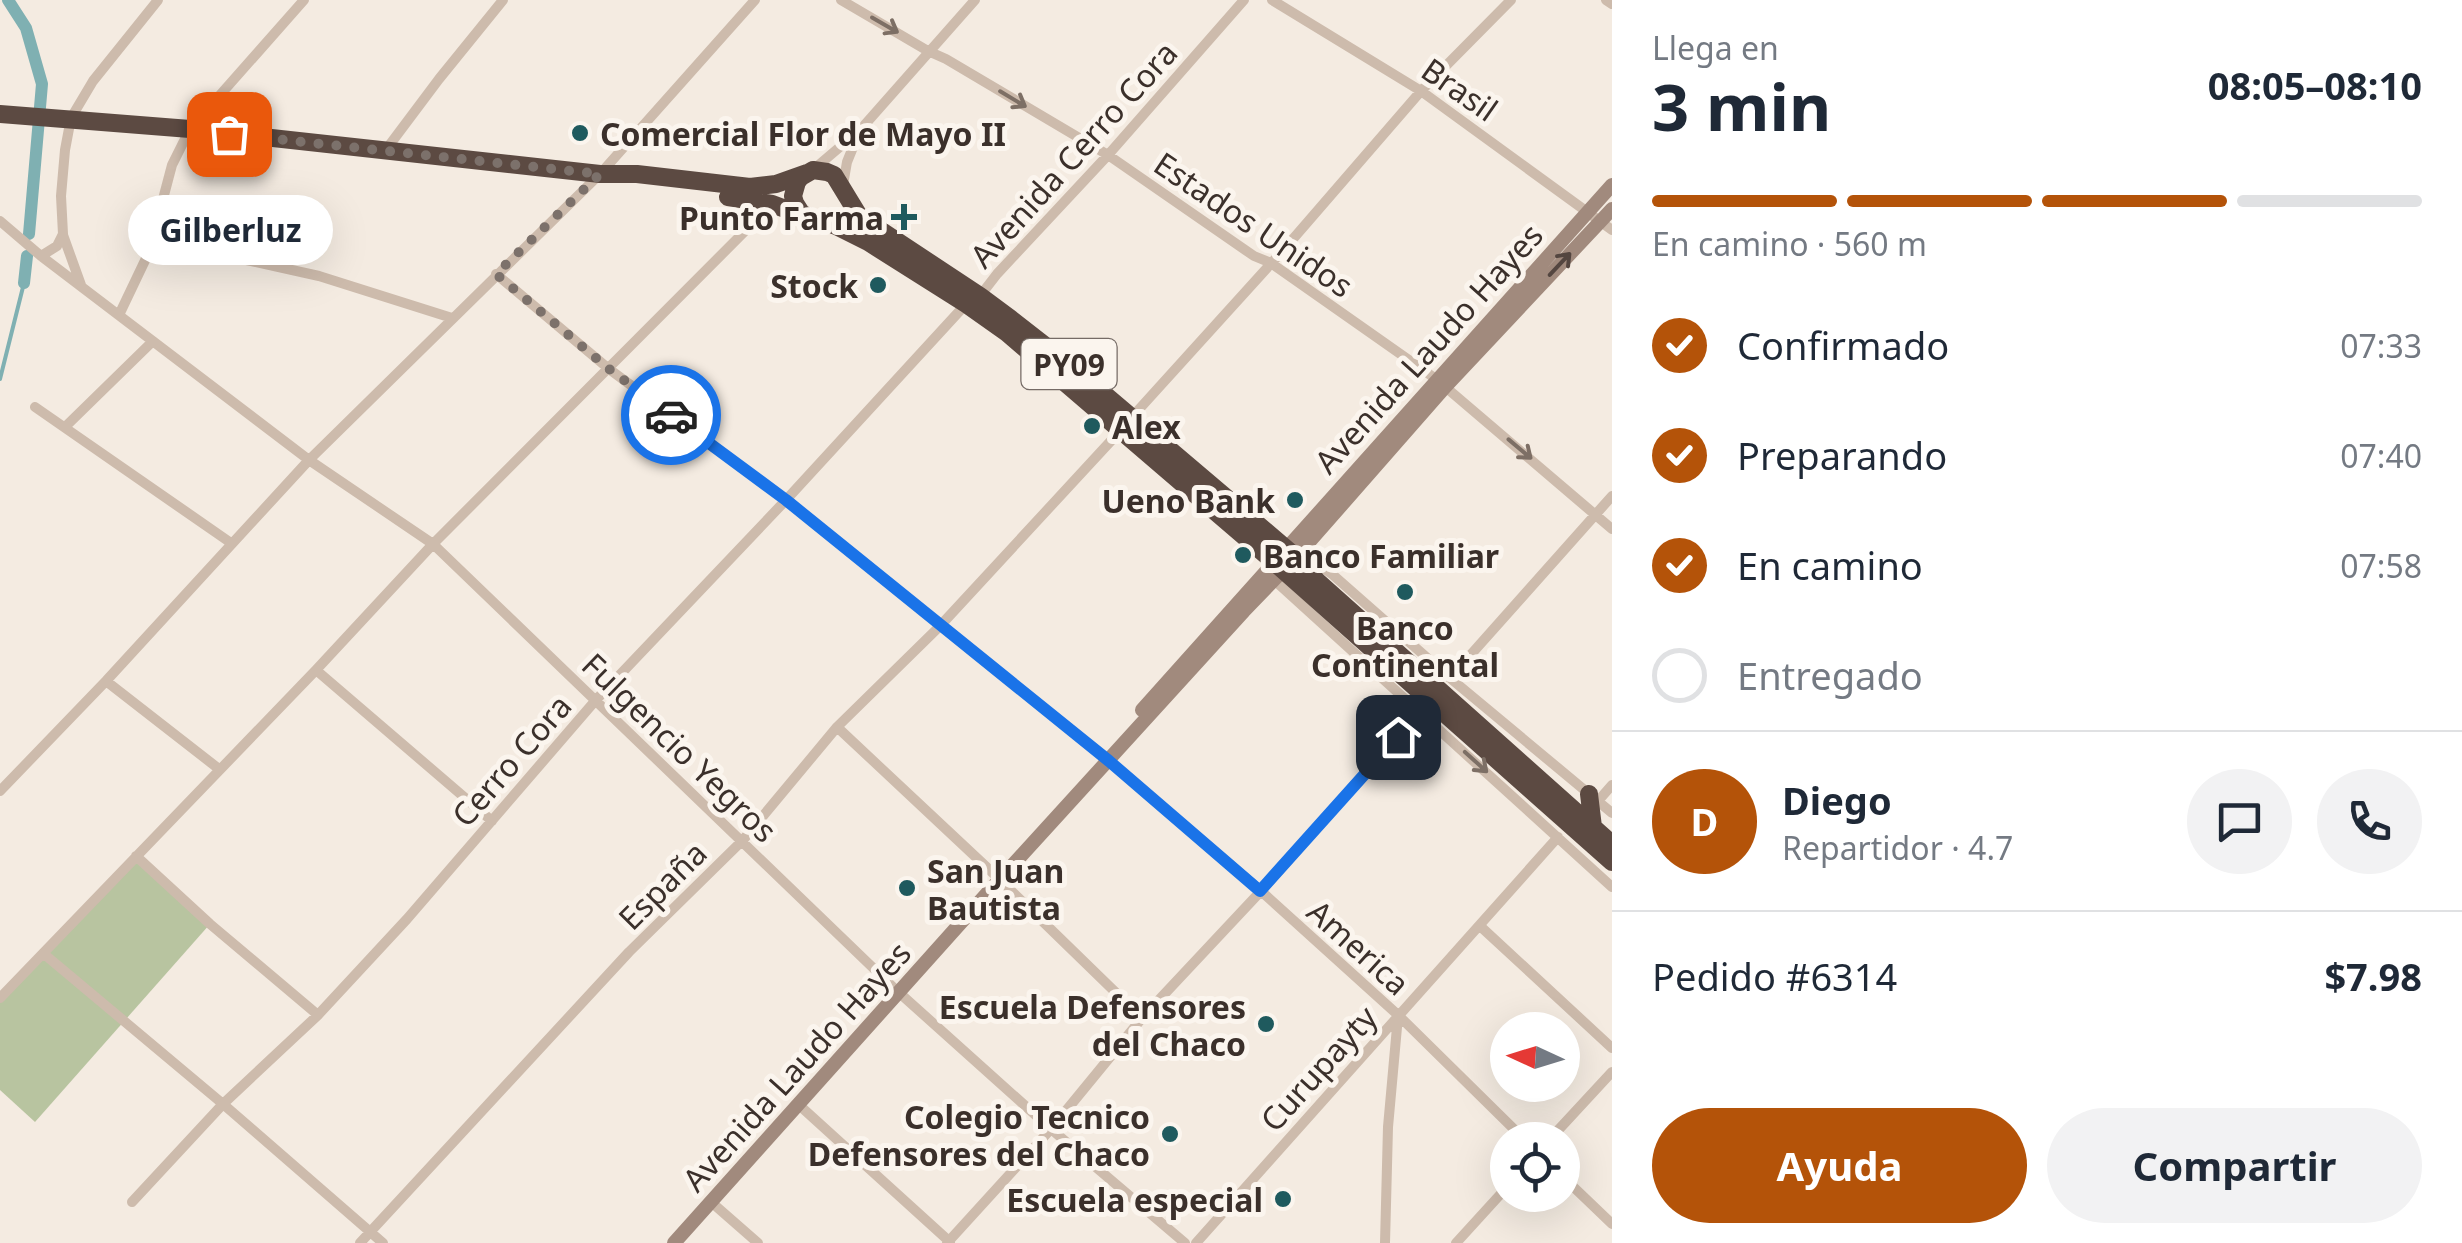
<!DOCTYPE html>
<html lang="es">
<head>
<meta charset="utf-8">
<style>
  body { margin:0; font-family:"Noto Sans",sans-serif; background:#f2f2f3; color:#1f2937; height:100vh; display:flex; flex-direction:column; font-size:38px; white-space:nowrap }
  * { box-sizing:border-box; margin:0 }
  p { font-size:32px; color:#747a83 }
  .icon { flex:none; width:55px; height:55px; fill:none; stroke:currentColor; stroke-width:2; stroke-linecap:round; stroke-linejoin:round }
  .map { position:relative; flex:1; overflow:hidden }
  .sheet { display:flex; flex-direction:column; background:#fff; width:850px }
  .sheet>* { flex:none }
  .needle { width:65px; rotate:274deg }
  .fabs { position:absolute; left:1490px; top:1012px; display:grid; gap:20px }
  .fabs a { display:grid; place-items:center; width:90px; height:90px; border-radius:50%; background:#fff; box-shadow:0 10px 40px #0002; font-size:50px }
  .pin { position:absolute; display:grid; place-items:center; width:85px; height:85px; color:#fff; margin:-42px; border-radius:20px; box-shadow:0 5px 15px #0006 }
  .courier { position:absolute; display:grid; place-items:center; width:100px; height:100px; margin:-50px; border:8px solid #1a73e8; border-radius:50%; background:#fff; color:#222; box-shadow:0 2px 12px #0007 }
  .bubble { position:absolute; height:70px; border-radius:35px; background:#fff; box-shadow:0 10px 40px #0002; font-size:32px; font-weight:700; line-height:70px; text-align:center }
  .summary em { font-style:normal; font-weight:700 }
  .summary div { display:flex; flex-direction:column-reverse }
  .summary { display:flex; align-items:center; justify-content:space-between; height:170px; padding:0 40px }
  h1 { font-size:65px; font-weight:700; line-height:75px }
  .bar { display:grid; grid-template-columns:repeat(4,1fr); gap:15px 10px; align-content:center; height:120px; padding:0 40px }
  .bar i { height:12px; border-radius:8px; background:#e0e1e3 }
  .bar .current { background:#b45309 }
  .bar p { grid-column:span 4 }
  .line { display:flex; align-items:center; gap:25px; padding:0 40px; border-top:2px solid #e0e1e3 }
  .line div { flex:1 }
  .round { display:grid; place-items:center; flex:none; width:105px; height:105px; border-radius:52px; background:#f2f2f3 }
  ol { padding:0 40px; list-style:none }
  li { display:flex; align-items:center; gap:30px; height:110px }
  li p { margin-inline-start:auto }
  li .icon { padding:10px; border-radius:50%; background:#b45309; color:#fff; stroke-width:4 }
  li:last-child { color:#747a83 }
  li i { width:55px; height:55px; border:5px solid #e0e1e3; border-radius:50% }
  .action { display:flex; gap:20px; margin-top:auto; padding:20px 40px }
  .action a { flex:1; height:115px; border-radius:60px; background:#b45309; color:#fff; font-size:40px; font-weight:700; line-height:115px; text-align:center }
  .action a+a { background:#f2f2f3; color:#1f2937 }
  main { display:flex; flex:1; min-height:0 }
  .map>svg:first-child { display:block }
  .green { fill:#b8c4a0 }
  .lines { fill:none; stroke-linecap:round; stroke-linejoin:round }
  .stream { stroke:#7fb0b2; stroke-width:4 }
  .canal { stroke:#7fb0b2; stroke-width:12 }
  .street { stroke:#cdbbac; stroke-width:10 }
  .secondary { stroke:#a18a7d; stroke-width:14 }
  .highway { stroke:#5c4a42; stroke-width:18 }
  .oneway { stroke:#7d6f65 }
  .oneway2 { stroke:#544640 }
  .done { stroke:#7c716b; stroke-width:10; stroke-dasharray:0 18 }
  .route { stroke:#1a73e8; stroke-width:12 }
  .poi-dot { fill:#1f5a5e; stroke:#fbf5ee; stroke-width:4 }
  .labels { text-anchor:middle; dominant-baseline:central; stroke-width:10; stroke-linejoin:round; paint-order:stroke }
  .shield { fill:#fbf5ee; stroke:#756b66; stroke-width:2.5 }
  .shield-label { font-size:30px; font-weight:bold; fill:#3b302b }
  .street-label { font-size:32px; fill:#3b302b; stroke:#fbf5ee }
  .poi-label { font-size:32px; font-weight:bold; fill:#3b302b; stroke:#fbf5ee; text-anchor:end }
</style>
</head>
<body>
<main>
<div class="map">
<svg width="1612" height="1243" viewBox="0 0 1612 1243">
  <rect width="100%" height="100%" fill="#f4ebe1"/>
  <!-- green -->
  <path class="green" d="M 136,856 L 210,924 L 35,1122 L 0,1090 L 0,998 Z"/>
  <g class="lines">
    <!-- stream -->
    <path class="stream" d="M 0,379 L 24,283"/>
    <!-- canal -->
    <path class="canal" d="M 8,0 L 26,28 L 42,84 L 29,234
      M 24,283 L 27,256"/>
    <!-- street -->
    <path class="street" d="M 841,0 L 928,51 L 946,59 L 1108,155 L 1254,256 L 1271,263 L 1436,379 L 1612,529
      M 1272,0 L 1421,91 L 1612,230
      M 1606,0 L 1612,4
      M 385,151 L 439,79 L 503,0
      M 814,169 L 861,129 L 975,0
      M 843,185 L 847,162 L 860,130
      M 0,221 L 41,256 L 309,460 L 433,544 L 895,989 L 1051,1129 L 1185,1243
      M 63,235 L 81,285
      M 149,252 L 237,258 L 319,276 L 452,318
      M 41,256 L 57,246 L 63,234 L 61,196 L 65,150 L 71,118 L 93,81 L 158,0
      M 496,274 L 609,369 L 786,500 L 1109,761 L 1261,891 L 1398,1015 L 1525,1140
      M 980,296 L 997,274 L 1108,155 L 1244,0
      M 119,315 L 149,252 L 172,165 L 190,129 L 304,0
      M 35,407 L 231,543
      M 1132,417 L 1286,247 L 1421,91 L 1511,0
      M 65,427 L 153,341
      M 1301,558 L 1313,561 L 1333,575 L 1450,678 L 1612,813
      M 1273,579 L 1612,887
      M 316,670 L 492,821
      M 1450,678 L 1612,496
      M 106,681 L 219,769
      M 837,727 L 995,875 L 1142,1018
      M 0,791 L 106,681 L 309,460 L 600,174 L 755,0
      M 1598,801 L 1612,785
      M 136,856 L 210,924 L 318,1015
      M 1480,926 L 1612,1048
      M 44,954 L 223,1104 L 132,1202
      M 0,998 L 316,670 L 433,544 L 772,204
      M 799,1105 L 950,1242
      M 1549,1140 L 1612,1072
      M 1562,1176 L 1612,1224
      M 710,1201 L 758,1243
      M 360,1243 L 629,952 L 743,840 L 837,727 L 940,626 L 1121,430
      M 383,1243 L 223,1104 L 318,1015 L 407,919 L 595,701 L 786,500 L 966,304
      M 947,1243 L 1051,1129 L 1142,1018 L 1261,891 L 1420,711
      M 1196,1243 L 1558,837
      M 1385,1243 L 1388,1127 L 1398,1016
      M 1456,1243 L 1508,1186"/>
    <!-- secondary -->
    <path class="secondary" d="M 1142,710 L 1612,185
      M 674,1243 L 1000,879 L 1244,611 L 1296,557 L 1446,386 L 1612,209"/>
    <!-- highway -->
    <path class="highway" d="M 0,114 L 190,129 L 600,174 L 637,174 L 750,187 L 776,184 L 807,173
      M 728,197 L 772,204 L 804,216
      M 1589,794 L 1593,827
      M 1612,844 L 1317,581 L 1296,557 L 1070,365 L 1011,319 L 980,296 L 859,216 L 834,175 L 827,172 L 813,170 L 801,177 L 797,182 L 793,196 L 795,203 L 802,214 L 836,226 L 868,242 L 966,304 L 1007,333 L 1274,562 L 1612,862"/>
  </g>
  <!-- one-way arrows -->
  <defs><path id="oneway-shaft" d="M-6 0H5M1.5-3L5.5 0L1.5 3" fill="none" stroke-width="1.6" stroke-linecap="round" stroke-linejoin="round" transform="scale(2.5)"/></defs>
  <g class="oneway">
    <use href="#oneway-shaft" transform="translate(885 25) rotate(30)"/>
    <use href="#oneway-shaft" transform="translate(1013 99) rotate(31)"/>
    <use href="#oneway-shaft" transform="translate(1520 449) rotate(40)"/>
    <use href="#oneway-shaft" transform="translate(1476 762) rotate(42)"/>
  </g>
  <use class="oneway2" href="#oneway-shaft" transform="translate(1560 264) rotate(-47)"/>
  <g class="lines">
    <!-- done -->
    <path class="done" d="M 229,134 L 600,174 L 496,274 L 609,369 L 671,415"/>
    <!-- route -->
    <path class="route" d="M 671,415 L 786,500 L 1109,761 L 1260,891 L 1398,737"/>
  </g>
  <!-- markers -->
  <g class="poi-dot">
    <circle cx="580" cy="133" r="10"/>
    <path d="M899 202h10v10h10v10h-10v10h-10v-10h-10v-10h10z"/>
    <circle cx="878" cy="285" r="10"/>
    <circle cx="1092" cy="426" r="10"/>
    <circle cx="1295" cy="500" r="10"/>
    <circle cx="1243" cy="555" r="10"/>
    <circle cx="1405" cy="592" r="10"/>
    <circle cx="907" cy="888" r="10"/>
    <circle cx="1266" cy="1024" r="10"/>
    <circle cx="1170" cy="1134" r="10"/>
    <circle cx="1283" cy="1199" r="10"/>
  </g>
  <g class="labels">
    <!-- shield labels -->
    <rect class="shield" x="1021.5" y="339" width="95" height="50" rx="8"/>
    <g class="shield-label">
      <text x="1069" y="364">PY09</text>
    </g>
    <!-- street labels -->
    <g class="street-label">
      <text transform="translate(1460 89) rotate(35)">Brasil</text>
      <text transform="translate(1073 154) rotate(-48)">Avenida Cerro Cora</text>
      <text transform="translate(1254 224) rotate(34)">Estados Unidos</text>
      <text transform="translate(1428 348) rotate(-48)">Avenida Laudo Hayes</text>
      <text transform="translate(680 747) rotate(44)">Fulgencio Yegros</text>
      <text transform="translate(511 760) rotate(-49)">Cerro Cora</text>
      <text transform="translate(662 885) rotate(-45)">España</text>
      <text transform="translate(1359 947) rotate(42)">America</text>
      <text transform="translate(796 1066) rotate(-48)">Avenida Laudo Hayes</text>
      <text transform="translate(1318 1068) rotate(-48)">Curupayty</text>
    </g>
    <!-- poi labels -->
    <g class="poi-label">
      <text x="600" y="133" text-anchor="start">Comercial Flor de Mayo II</text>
      <text x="884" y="217">Punto Farma</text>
      <text x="858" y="285">Stock</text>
      <text x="1112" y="426" text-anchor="start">Alex</text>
      <text x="1275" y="500">Ueno Bank</text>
      <text x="1263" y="555" text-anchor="start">Banco Familiar</text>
      <text x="1405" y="627" text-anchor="middle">Banco<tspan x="1405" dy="37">Continental</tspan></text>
      <text x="927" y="870" text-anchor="start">San Juan<tspan x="927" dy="37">Bautista</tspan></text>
      <text x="1246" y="1006">Escuela Defensores<tspan x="1246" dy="37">del Chaco</tspan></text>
      <text x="1150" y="1116">Colegio Tecnico<tspan x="1150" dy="37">Defensores del Chaco</tspan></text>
      <text x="1263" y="1199">Escuela especial</text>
    </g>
  </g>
</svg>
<div class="fabs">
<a><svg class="needle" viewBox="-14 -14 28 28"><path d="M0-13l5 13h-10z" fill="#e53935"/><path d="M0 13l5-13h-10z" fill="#747a83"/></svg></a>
<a><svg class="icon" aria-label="locate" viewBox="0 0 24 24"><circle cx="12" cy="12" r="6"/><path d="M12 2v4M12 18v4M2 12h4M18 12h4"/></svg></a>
</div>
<div class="pin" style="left:229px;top:134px;background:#ea580c"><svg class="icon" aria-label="bag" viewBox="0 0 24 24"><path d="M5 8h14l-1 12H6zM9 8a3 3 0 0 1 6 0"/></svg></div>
<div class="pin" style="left:1398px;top:737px;background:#1f2937"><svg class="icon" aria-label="home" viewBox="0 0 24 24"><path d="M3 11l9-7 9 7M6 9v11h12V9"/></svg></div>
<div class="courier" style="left:671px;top:415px"><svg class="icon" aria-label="car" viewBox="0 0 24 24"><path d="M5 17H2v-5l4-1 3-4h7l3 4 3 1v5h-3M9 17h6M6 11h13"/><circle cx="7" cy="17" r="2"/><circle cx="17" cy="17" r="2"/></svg></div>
<div class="bubble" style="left:128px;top:195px;width:205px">Gilberluz</div>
</div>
<section class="sheet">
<div class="summary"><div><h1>3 min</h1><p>Llega en</p></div><em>08:05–08:10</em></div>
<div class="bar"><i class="current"></i><i class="current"></i><i class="current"></i><i></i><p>En camino · 560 m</p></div>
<ol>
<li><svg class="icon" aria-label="check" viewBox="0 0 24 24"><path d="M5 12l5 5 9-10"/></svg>Confirmado<p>07:33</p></li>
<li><svg class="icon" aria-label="check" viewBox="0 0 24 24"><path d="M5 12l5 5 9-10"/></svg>Preparando<p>07:40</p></li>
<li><svg class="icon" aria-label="check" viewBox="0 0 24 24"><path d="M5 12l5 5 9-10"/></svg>En camino<p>07:58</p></li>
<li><i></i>Entregado</li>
</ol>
<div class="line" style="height:180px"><b class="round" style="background:#b45309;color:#fff">D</b><div><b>Diego</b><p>Repartidor · 4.7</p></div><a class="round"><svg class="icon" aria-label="chat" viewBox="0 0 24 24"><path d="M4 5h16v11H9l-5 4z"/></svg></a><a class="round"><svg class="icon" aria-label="phone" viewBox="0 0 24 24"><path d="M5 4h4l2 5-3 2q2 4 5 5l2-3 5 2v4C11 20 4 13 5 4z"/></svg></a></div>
<div class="line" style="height:130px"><div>Pedido #6314</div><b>$7.98</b></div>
<div class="action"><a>Ayuda</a><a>Compartir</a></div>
</section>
</main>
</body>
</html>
